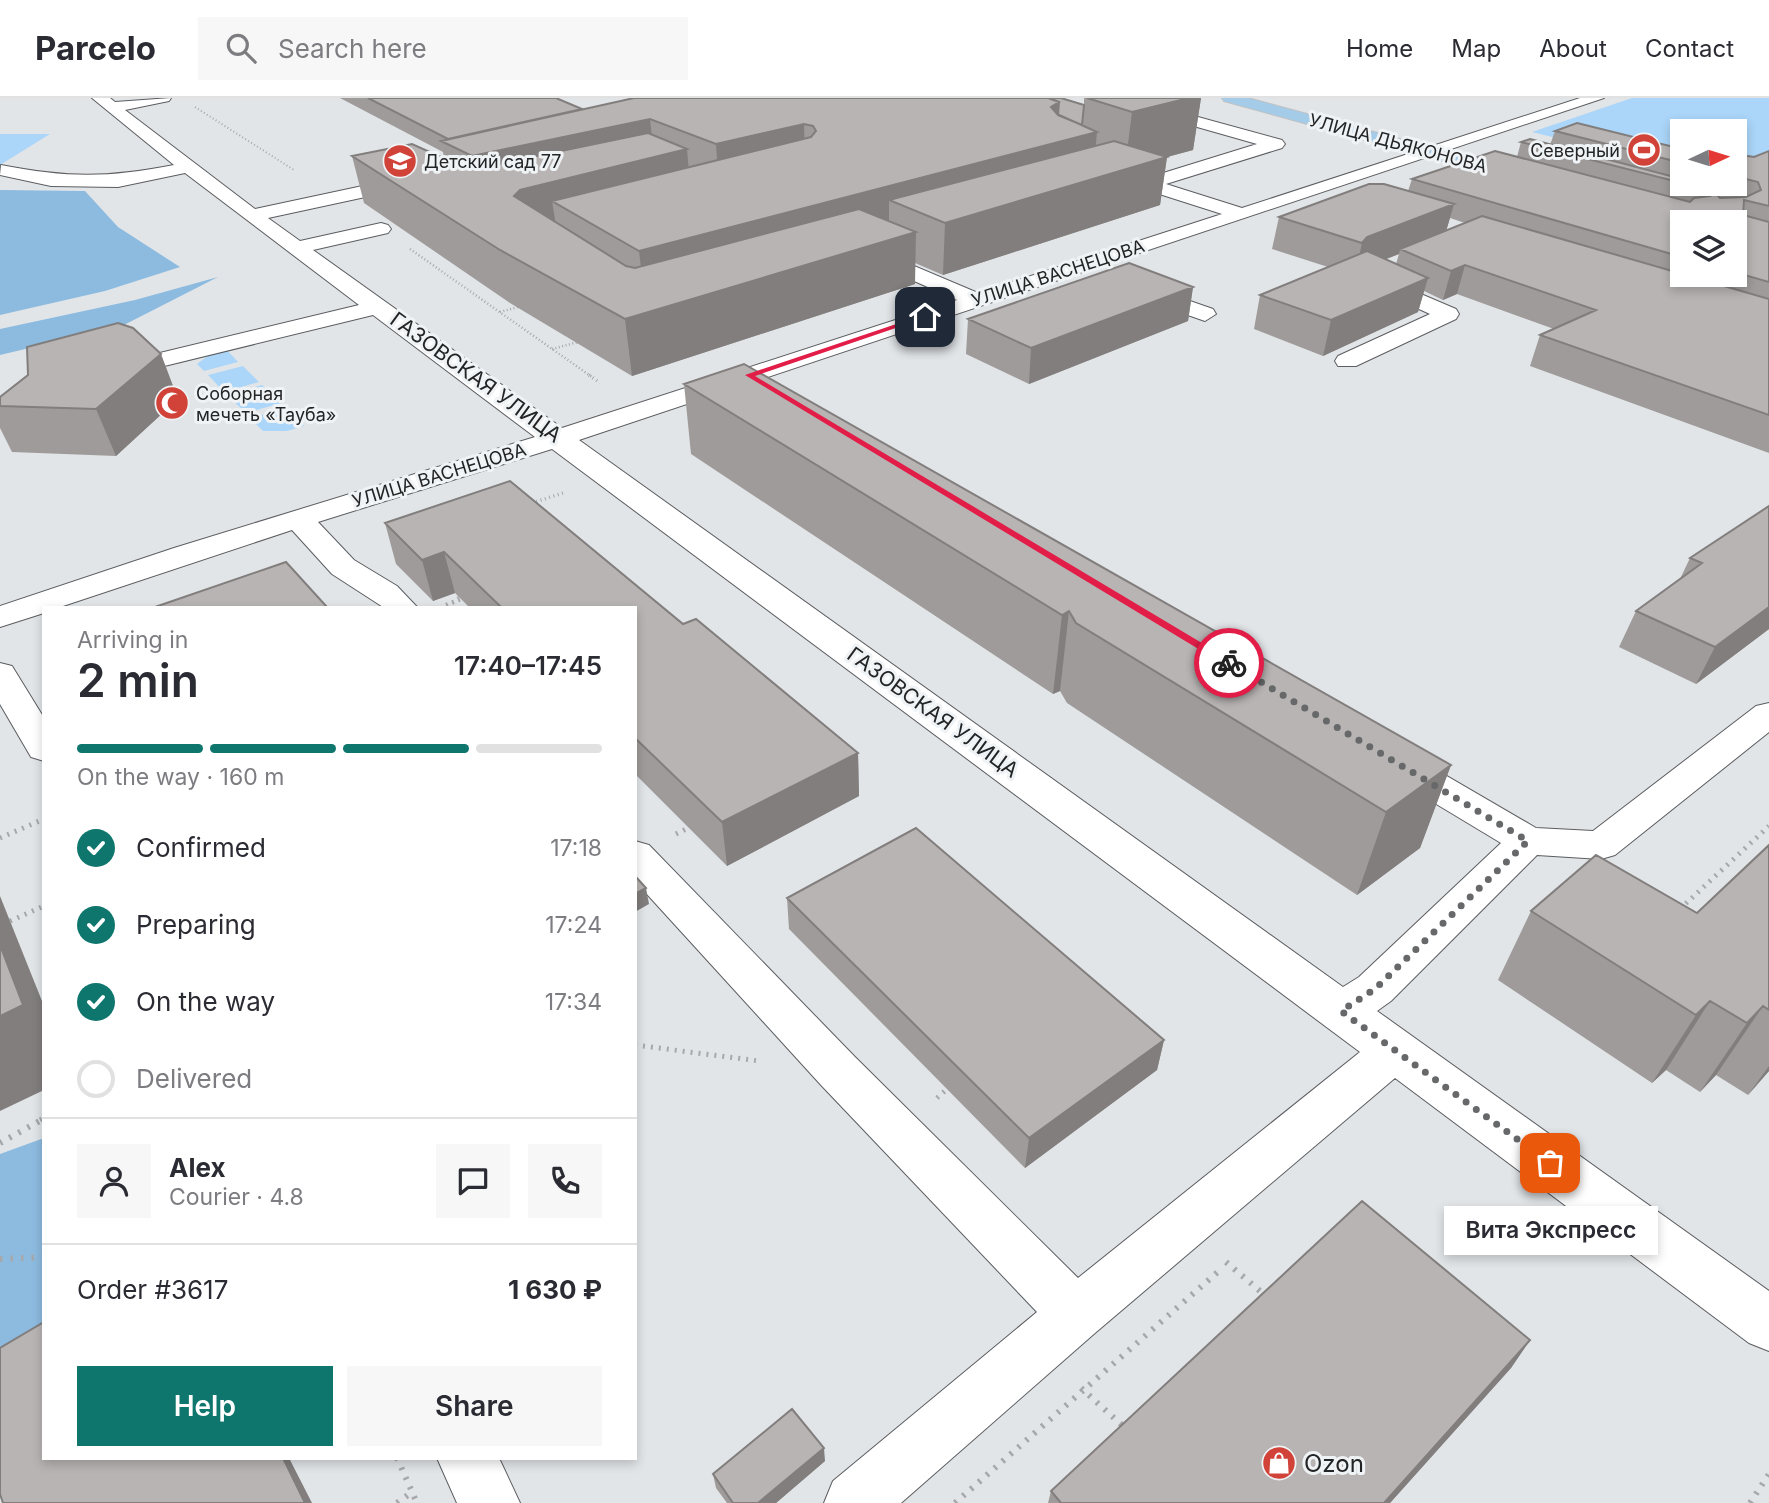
<!DOCTYPE html>
<html lang="en">
<head>
<meta charset="utf-8">
<style>
  body { margin:0; font-family:Inter,sans-serif; background:#f7f7f7; color:#2b2b33; height:100vh; display:flex; flex-direction:column; font-size:26px; white-space:nowrap }
  * { box-sizing:border-box; margin:0 }
  p { font-size:23px; color:#7c7c81 }
  .icon { flex:none; width:38px; height:38px; fill:none; stroke:currentColor; stroke-width:2; stroke-linecap:round; stroke-linejoin:round }
  .map { position:relative; flex:1; overflow:hidden }
  .side { position:absolute; left:42px; top:508px; width:595px; height:854px; display:flex; flex-direction:column; background:#fff; border-radius:0px; box-shadow:0 4px 10px #0003 }
  .side>* { flex:none }
  .needle { width:46px; rotate:86deg }
  .controls { position:absolute; left:1670px; top:21px; display:grid; gap:14px }
  .controls a { display:grid; place-items:center; width:77px; height:77px; border-radius:0px; background:#fff; box-shadow:0 4px 10px #0003; font-size:35px }
  .pin { position:absolute; display:grid; place-items:center; width:60px; height:60px; color:#fff; margin:-30px; border-radius:14px; box-shadow:0 4px 10px #0006 }
  .courier { position:absolute; display:grid; place-items:center; width:70px; height:70px; margin:-35px; border:5px solid #e11d48; border-radius:50%; background:#fff; color:#222; box-shadow:0 2px 9px #0007 }
  .bubble { position:absolute; height:49px; border-radius:0px; background:#fff; box-shadow:0 4px 10px #0003; font-size:23px; font-weight:600; line-height:49px; text-align:center }
  .head em { font-style:normal; font-weight:600 }
  .head div { display:flex; flex-direction:column-reverse }
  .head { display:flex; align-items:center; justify-content:space-between; height:119px; padding:0 35px }
  h1 { font-size:46px; font-weight:600; line-height:52px }
  .bar { display:grid; grid-template-columns:repeat(4,1fr); gap:10px 7px; align-content:center; height:84px; padding:0 35px }
  .bar i { height:9px; border-radius:5px; background:#e1e1e2 }
  .bar .active { background:#0f766e }
  .bar p { grid-column:span 4 }
  .line { display:flex; align-items:center; gap:18px; padding:0 35px; border-top:2px solid #e1e1e2 }
  .line div { flex:1 }
  .round { display:grid; place-items:center; flex:none; width:74px; height:74px; border-radius:0px; background:#f7f7f7 }
  ol { padding:0 35px; list-style:none }
  li { display:flex; align-items:center; gap:21px; height:77px }
  li p { margin-inline-start:auto }
  li .icon { padding:7px; border-radius:50%; background:#0f766e; color:#fff; stroke-width:4 }
  li:last-child { color:#7c7c81 }
  li i { width:38px; height:38px; border:4px solid #e1e1e2; border-radius:50% }
  .primary-button { display:flex; gap:14px; margin-top:auto; padding:14px 35px }
  .primary-button a { flex:1; height:80px; border-radius:0px; background:#0f766e; color:#fff; font-size:28px; font-weight:600; line-height:80px; text-align:center }
  .primary-button a+a { background:#f7f7f7; color:#2b2b33 }
  header { display:flex; align-items:center; gap:42px; box-sizing:border-box; height:98px; padding:0 35px; background:#fff; border-bottom:2px solid #e1e1e2 }
  header strong { font-size:33px }
  nav { display:flex; gap:38px; margin-inline-start:auto; font-size:24px }
  .search { width:490px; height:63px; background:#f7f7f7; display:flex; align-items:center; gap:18px; box-sizing:border-box; padding:0 24px; border-radius:0px; color:#7c7c81; font-size:26px }
  .map>svg:first-child { display:block }
  .green { fill:#abd6f9 }
  .forest { fill:#8dbbe0 }
  .lines { fill:none; stroke-linecap:round; stroke-linejoin:round }
  .minor-casing { stroke:#5b5d60; stroke-width:2 }
  .major-casing { stroke:#c1c2c2; stroke-width:2 }
  .path-far5 { stroke:#a6a8ab; stroke-width:2; stroke-dasharray:1 2.5; stroke-linecap:butt }
  .path-far4 { stroke:#a6a8ab; stroke-width:2.5; stroke-dasharray:1 2.5; stroke-linecap:butt }
  .path-far3 { stroke:#a6a8ab; stroke-width:3.5; stroke-dasharray:1 3.5; stroke-linecap:butt }
  .path-far2 { stroke:#a6a8ab; stroke-width:4.5; stroke-dasharray:2 4.5; stroke-linecap:butt }
  .path-far1 { stroke:#a6a8ab; stroke-width:5; stroke-dasharray:2 6; stroke-linecap:butt }
  .path { stroke:#a6a8ab; stroke-width:6; stroke-dasharray:2.5 8; stroke-linecap:butt }
  .minor { fill:#fff; fill-rule:evenodd }
  .major { fill:#a4cbe8; fill-rule:evenodd }
  .wall { fill:#9e9b9a; fill-rule:evenodd }
  .shaded-wall { fill:#817e7d }
  .building { fill:#b8b4b3; stroke:#817e7d; stroke-width:2 }
  .route { fill:#e11d48 }
  .done { stroke:#666869; stroke-width:7; stroke-dasharray:0 12.6 }
  .labels { text-anchor:middle; dominant-baseline:central; stroke-width:6; stroke-linejoin:round; paint-order:stroke }
  .far-street-label { font-size:18px; fill:#232425; stroke:#eff3f5 }
  .far-poi-label { font-size:18px; fill:#232425; stroke:#eff3f5; text-anchor:start }
  .street-label { font-size:21px; fill:#232425; stroke:#eff3f5 }
  .near-poi-label { font-size:24px; fill:#232425; stroke:#eff3f5; text-anchor:start }
</style>
</head>
<body>
<header>
<strong>Parcelo</strong>
<div class="search"><svg class="icon" aria-label="search" viewBox="0 0 24 24"><circle cx="10" cy="10" r="6"/><path d="M15 15l6 6"/></svg>Search here</div>
<nav><a>Home</a><a>Map</a><a>About</a><a>Contact</a></nav>
</header>
<div class="map">
<svg width="1769" height="1405" viewBox="0 0 1769 1405">
  <rect width="100%" height="100%" fill="#e2e5e8"/>
  <!-- green -->
  <path class="green" d="M 1632,0 L 1769,0 L 1769,114 L 1734,86 L 1734,33 L 1682,33 L 1682,71 L 1532,34 Z
    M 0,36 L 50,36 L 0,67 Z
    M 227,252 L 238,264 L 204,273 L 197,266 L 209,257 Z
    M 243,268 L 259,284 L 224,294 L 208,277 Z
    M 262,287 L 281,305 L 246,315 L 227,297 Z
    M 286,310 L 304,328 L 287,333 L 263,333 L 250,320 Z"/>
  <!-- forest -->
  <path class="forest" d="M 0,92 L 85,93 L 118,129 L 180,169 L 105,193 L 0,217 Z
    M 218,179 L 122,228 L 0,257 L 0,231 L 135,202 Z
    M 44,1040 L 44,1238 L 0,1264 L 0,1056 Z"/>
  <g class="lines">
    <!-- minor casing -->
    <g class="minor-casing">
      <path id="minor" d="M 92,0 L 110,0 L 115,4 L 171,0 L 169,3 L 125,12 L 255,111 L 414,77 L 421,79 L 423,83 L 421,87 L 268,120 L 300,143 L 381,125 L 388,127 L 391,131 L 388,135 L 313,152 L 562,330 L 957,202 L 860,159 L 857,155 L 860,151 L 874,151 L 978,195 L 1222,116 L 1106,79 L 1103,75 L 1112,70 L 1147,80 L 1257,46 L 1176,23 L 1148,31 L 1140,26 L 1142,22 L 1176,13 L 1282,42 L 1285,46 L 1282,50 L 1166,86 L 1242,110 L 1580,0 L 1604,0 L 579,342 L 1343,889 L 1359,879 L 1501,745 L 1383,674 L 1377,665 L 1383,656 L 1396,653 L 1409,656 L 1536,730 L 1593,733 L 1756,608 L 1769,605 L 1769,634 L 1615,757 L 1601,761 L 1537,757 L 1391,903 L 1377,913 L 1769,1193 L 1769,1253 L 1749,1245 L 1395,980 L 1095,1235 L 901,1405 L 824,1405 L 833,1383 L 1037,1214 L 821,987 L 635,783 L 635,743 L 649,747 L 855,959 L 1078,1180 L 1360,954 L 552,351 L 318,424 L 354,462 L 397,488 L 417,509 L 383,509 L 332,476 L 292,432 L 60,509 L 44,509 L 44,515 L 0,529 L 0,508 L 174,450 L 535,339 L 373,217 L 148,272 L 139,270 L 136,265 L 139,260 L 359,207 L 185,75 L 118,89 L 51,88 L 0,77 L 1,67 C 68,80 107,80 174,67 Z
        M 1374,176 L 1456,211 L 1459,216 L 1456,221 L 1356,268 L 1338,268 L 1335,263 L 1338,258 L 1430,216 L 1366,187 L 1363,182 Z
        M 1141,186 L 1213,211 L 1216,216 L 1205,223 L 1133,198 L 1130,193 Z
        M 0,565 L 12,568 L 44,620 L 44,663 L 31,659 L 0,606 Z
        M 437,1360 L 499,1360 L 520,1405 L 457,1405 Z"/>
    </g>
    <!-- major casing -->
    <g class="major-casing">
      <path id="major" d="M 1222,0 L 1248,0 L 1519,73 L 1522,77 L 1513,82 L 1507,81 L 1224,3 Z"/>
    </g>
    <!-- path-far5 -->
    <path class="path-far5" d="M 195,9 L 294,72"/>
    <!-- path-far4 -->
    <path class="path-far4" d="M 410,151 L 592,279
      M 500,214 L 522,208
      M 552,251 L 582,243"/>
    <!-- path-far3 -->
    <path class="path-far3" d="M 589,277 L 600,285
      M 532,405 L 563,395"/>
    <!-- path-far2 -->
    <path class="path-far2" d="M 446,507 L 461,501 L 458,498"/>
    <!-- path-far1 -->
    <path class="path-far1" d="M 676,736 L 688,730
      M 0,740 L 44,721
      M 1680,811 L 1769,728
      M 10,823 L 44,808
      M 635,947 L 759,963
      M 937,1000 L 947,991
      M 40,1022 L 44,1020"/>
    <!-- path -->
    <path class="path" d="M 0,1045 L 43,1021
      M 0,1161 L 44,1159
      M 1226,1164 L 1267,1199
      M 1081,1290 L 1124,1329
      M 397,1360 L 417,1405
      M 397,1405 L 412,1394
      M 955,1405 L 1220,1172
      M 1750,1405 L 1769,1376"/>
    <!-- minor -->
    <use href="#minor" class="minor"/>
    <!-- major -->
    <use href="#major" class="major"/>
  </g>
  <!-- wall -->
  <path class="wall" d="M 340,0 L 556,0 L 582,11 L 1084,7 L 1084,0 L 1201,0 L 1193,52 L 1167,59 L 1160,107 L 943,177 L 915,165 L 915,186 L 632,278 L 510,205 L 364,105 L 352,58 L 444,60 L 443,54 Z
    M 1555,33 L 1682,51 L 1682,86 L 1734,86 L 1734,63 L 1754,59 L 1769,53 L 1769,355 L 1530,268 L 1540,237 L 1554,231 L 1457,196 L 1443,202 L 1424,193 L 1418,214 L 1323,258 L 1254,231 L 1260,197 L 1328,169 L 1272,151 L 1279,119 L 1408,93 L 1412,81 L 1517,59 L 1521,44 L 1550,47 ZM 1450,120 L 1465,125 L 1446,133 ZM 1682,124 L 1734,124 L 1734,177 L 1682,177 ZM 1399,156 L 1396,166 L 1385,161 Z
    M 1193,189 L 1188,223 L 1029,286 L 966,256 L 968,221 Z
    M 684,286 L 1451,667 L 1420,750 L 1357,797 L 1067,605 L 1060,593 L 1053,596 L 691,356 Z
    M 0,299 L 178,301 L 116,358 L 12,354 L 0,330 Z
    M 510,383 L 683,526 L 696,521 L 858,655 L 859,698 L 727,768 L 635,676 L 635,509 L 469,509 L 455,495 L 433,503 L 396,466 L 385,425 Z
    M 1769,408 L 1769,531 L 1696,586 L 1619,549 L 1636,513 L 1680,481 L 1690,460 Z
    M 1769,747 L 1769,973 L 1748,997 L 1716,977 L 1700,994 L 1666,972 L 1652,985 L 1498,882 L 1531,813 L 1697,815 Z
    M 787,800 L 1164,942 L 1157,972 L 1025,1070 L 789,831 Z
    M 1530,1242 L 1511,1270 L 1390,1405 L 1048,1405 L 1051,1393 Z
    M 825,1363 L 776,1405 L 727,1405 L 716,1390 L 713,1376 Z"/>
  <!-- shaded-wall -->
  <path class="shaded-wall" d="M 1189,0 L 1201,0 L 1193,52 L 1167,59 L 1160,107 L 943,177 L 945,125 L 1125,70 L 1132,14 Z
    M 1059,4 L 1056,45 L 1097,34 L 1093,78 L 889,102 L 889,135 L 645,204 L 639,153 L 1051,9 Z
    M 650,21 L 654,59 L 687,51 L 691,98 L 552,103 L 557,134 L 481,103 L 472,58 Z
    M 804,26 L 805,69 L 719,91 L 716,46 Z
    M 1454,106 L 1445,137 L 1400,151 L 1399,156 L 1359,172 L 1355,178 L 1362,145 L 1367,139 Z
    M 916,134 L 915,186 L 632,278 L 625,221 Z
    M 1465,167 L 1457,196 L 1443,202 L 1451,173 Z
    M 1428,180 L 1418,214 L 1323,258 L 1331,222 Z
    M 1193,189 L 1188,223 L 1029,286 L 1031,250 Z
    M 161,256 L 178,301 L 116,358 L 96,311 Z
    M 444,454 L 455,495 L 433,503 L 422,462 Z
    M 1769,509 L 1769,531 L 1696,586 L 1715,549 Z
    M 1069,513 L 1060,593 L 1053,596 L 1062,517 Z
    M 858,655 L 859,698 L 727,768 L 722,724 Z
    M 1451,667 L 1420,750 L 1357,797 L 1386,714 Z
    M 646,790 L 649,806 L 635,814 L 635,796 Z
    M 0,798 L 44,908 L 44,992 L 0,1013 Z
    M 1710,903 L 1666,972 L 1652,985 L 1696,917 Z
    M 1763,908 L 1716,977 L 1700,994 L 1747,925 Z
    M 1164,942 L 1157,972 L 1025,1070 L 1029,1040 Z
    M 1769,968 L 1769,973 L 1748,997 Z
    M 1530,1242 L 1511,1270 L 1390,1405 L 1384,1405 Z
    M 824,1350 L 825,1363 L 776,1405 L 758,1405 Z
    M 283,1360 L 289,1360 L 312,1405 L 305,1405 Z"/>
  <!-- building -->
  <path class="building" d="M 368,0 L 556,0 L 582,11 L 448,41 Z
    M 634,0 L 1048,0 L 1059,4 L 1051,9 L 1057,16 L 1097,34 L 639,153 L 552,103 L 811,39 L 816,33 L 813,28 L 804,26 L 716,46 L 650,21 L 472,58 L 441,43 Z
    M 1049,0 L 1061,0 L 1084,7 L 1082,27 L 1058,17 L 1059,4 Z
    M 1087,0 L 1189,0 L 1132,14 Z
    M 1577,25 L 1682,51 L 1682,65 L 1555,33 Z
    M 648,35 L 687,51 L 520,92 L 514,98 L 626,168 L 635,170 L 859,111 L 916,134 L 625,221 L 500,152 L 352,58 L 412,46 L 470,72 Z
    M 1530,41 L 1682,81 L 1682,85 L 1521,44 Z
    M 1114,43 L 1167,59 L 945,125 L 889,102 Z
    M 1495,53 L 1690,104 L 1694,100 L 1710,98 L 1705,91 L 1684,86 L 1701,86 L 1724,92 L 1717,97 L 1720,100 L 1746,99 L 1761,92 L 1758,84 L 1734,78 L 1734,63 L 1748,58 L 1754,59 L 1769,53 L 1769,108 L 1744,102 L 1743,117 L 1769,124 L 1769,184 L 1734,174 L 1734,124 L 1682,124 L 1682,159 L 1412,81 Z
    M 1369,86 L 1384,86 L 1454,106 L 1367,139 L 1362,145 L 1279,119 Z
    M 1482,118 L 1769,201 L 1769,317 L 1540,237 L 1596,212 L 1465,167 L 1451,173 L 1400,151 Z
    M 1367,153 L 1428,180 L 1331,222 L 1260,197 Z
    M 1129,165 L 1193,189 L 1031,250 L 968,221 Z
    M 118,225 L 133,230 L 161,256 L 96,311 L 0,308 L 0,299 L 28,277 L 27,249 Z
    M 744,266 L 1451,667 L 1386,714 L 1076,525 L 1069,513 L 1062,517 L 684,286 Z
    M 510,383 L 683,526 L 696,521 L 858,655 L 722,724 L 635,640 L 635,509 L 501,509 L 444,454 L 422,462 L 385,425 Z
    M 1769,408 L 1769,509 L 1715,549 L 1636,513 L 1702,465 L 1690,460 Z
    M 286,464 L 327,509 L 155,509 Z
    M 916,730 L 1164,942 L 1029,1040 L 787,800 Z
    M 1769,747 L 1769,912 L 1763,908 L 1747,925 L 1710,903 L 1696,917 L 1531,813 L 1596,757 L 1697,815 Z
    M 635,778 L 646,790 L 635,796 Z
    M 0,847 L 23,907 L 0,918 Z
    M 1362,1103 L 1530,1242 L 1384,1405 L 1061,1405 L 1051,1393 Z
    M 44,1224 L 44,1360 L 283,1360 L 305,1405 L 3,1405 L 0,1396 L 0,1250 Z
    M 792,1311 L 824,1350 L 758,1405 L 733,1405 L 713,1376 Z"/>
  <!-- route -->
  <path class="route" d="M 923,217 L 928,219 L 755,278 L 1232,563 L 1232,567 L 1225,567 L 745,277 Z"/>
  <g class="lines">
    <!-- done -->
    <path class="done" d="M 1229,565 L 1528,743 L 1375,891 L 1341,913 L 1550,1065"/>
  </g>
  <!-- icons -->
  <defs>
    <g id="stadium-disc" transform="scale(1.75)"><circle r="9.5" fill="#d14339" stroke="#eff3f5"/><path d="M0-5a6.5 5 0 1 0 0 10a6.5 5 0 1 0 0-10ZM-3.5-1.8h7v3.6h-7Z" fill="#fff"/></g>
    <g id="school-disc" transform="scale(1.75)"><circle r="9.5" fill="#d14339" stroke="#eff3f5"/><path d="M0-5L7-2L0 1L-7-2ZM-4 1L0 2.5L4 1V4Q0 6-4 4Z" fill="#fff"/></g>
    <g id="mosque-disc" transform="scale(1.75)"><circle r="9.5" fill="#d14339" stroke="#eff3f5"/><path d="M3.5-4.9A6 6 0 1 0 3.5 4.9A5 5 0 1 1 3.5-4.9Z" fill="#fff"/></g>
    <g id="shop-disc" transform="scale(1.75)"><circle r="9.5" fill="#d14339" stroke="#eff3f5"/><path d="M-5-2.5h2.3a2.7 3.5 0 0 1 5.4 0H5L5.5 6h-11ZM-1.5-2.5h3a1.5 2.3 0 0 0-3 0Z" fill="#fff"/></g>
  </defs>
  <g fill-rule="evenodd">
    <use href="#stadium-disc" x="1644" y="52"/>
    <use href="#school-disc" x="400" y="63"/>
    <use href="#mosque-disc" x="172" y="305"/>
    <use href="#shop-disc" x="1279" y="1365"/>
  </g>
  <g class="labels">
    <!-- far-street labels -->
    <g class="far-street-label">
      <text transform="translate(1398 45) rotate(15)">УЛИЦА ДЬЯКОНОВА</text>
      <text transform="translate(1058 175) rotate(-18)">УЛИЦА ВАСНЕЦОВА</text>
      <text transform="translate(439 377) rotate(-17)">УЛИЦА ВАСНЕЦОВА</text>
    </g>
    <!-- far-poi labels -->
    <g class="far-poi-label">
      <text x="1620" y="52" text-anchor="end">Северный</text>
      <text x="424" y="63">Детский сад 77</text>
      <text x="196" y="295">Соборная<tspan x="196" dy="21">мечеть «Тауба»</tspan></text>
    </g>
    <!-- street labels -->
    <g class="street-label">
      <text transform="translate(476 279) rotate(36)">ГАЗОВСКАЯ УЛИЦА</text>
      <text transform="translate(933 614) rotate(36)">ГАЗОВСКАЯ УЛИЦА</text>
    </g>
    <!-- near-poi labels -->
    <g class="near-poi-label">
      <text x="1304" y="1365">Ozon</text>
    </g>
  </g>
</svg>
<div class="controls">
<a><svg class="needle" viewBox="-14 -14 28 28"><path d="M0-13l5 13h-10z" fill="#e53935"/><path d="M0 13l5-13h-10z" fill="#7c7c81"/></svg></a>
<a><svg class="icon" aria-label="layers" viewBox="0 0 24 24"><path d="M12 4l9 5-9 5-9-5zM3 14l9 5 9-5"/></svg></a>
</div>
<div class="pin" style="left:1550px;top:1065px;background:#ea580c"><svg class="icon" aria-label="bag" viewBox="0 0 24 24"><path d="M5 8h14l-1 12H6zM9 8a3 3 0 0 1 6 0"/></svg></div>
<div class="pin" style="left:925px;top:219px;background:#1f2937"><svg class="icon" aria-label="home" viewBox="0 0 24 24"><path d="M3 11l9-7 9 7M6 9v11h12V9"/></svg></div>
<div class="courier" style="left:1229px;top:565px"><svg class="icon" aria-label="bike" viewBox="0 0 24 24"><circle cx="6" cy="16" r="4"/><circle cx="18" cy="16" r="4"/><path d="M6 16l4-8h5l3 8M10 8l3 8H6M13 5h3"/></svg></div>
<div class="bubble" style="left:1444px;top:1108px;width:214px">Вита Экспресс</div>
<section class="side">
<div class="head"><div><h1>2 min</h1><p>Arriving in</p></div><em>17:40–17:45</em></div>
<div class="bar"><i class="active"></i><i class="active"></i><i class="active"></i><i></i><p>On the way · 160 m</p></div>
<ol>
<li><svg class="icon" aria-label="check" viewBox="0 0 24 24"><path d="M5 12l5 5 9-10"/></svg>Confirmed<p>17:18</p></li>
<li><svg class="icon" aria-label="check" viewBox="0 0 24 24"><path d="M5 12l5 5 9-10"/></svg>Preparing<p>17:24</p></li>
<li><svg class="icon" aria-label="check" viewBox="0 0 24 24"><path d="M5 12l5 5 9-10"/></svg>On the way<p>17:34</p></li>
<li><i></i>Delivered</li>
</ol>
<div class="line" style="height:126px"><a class="round"><svg class="icon" aria-label="person" viewBox="0 0 24 24"><circle cx="12" cy="8" r="4"/><path d="M4 21q1-7 8-7t8 7"/></svg></a><div><b>Alex</b><p>Courier · 4.8</p></div><a class="round"><svg class="icon" aria-label="chat" viewBox="0 0 24 24"><path d="M4 5h16v11H9l-5 4z"/></svg></a><a class="round"><svg class="icon" aria-label="phone" viewBox="0 0 24 24"><path d="M5 4h4l2 5-3 2q2 4 5 5l2-3 5 2v4C11 20 4 13 5 4z"/></svg></a></div>
<div class="line" style="height:91px"><div>Order #3617</div><b>1 630 ₽</b></div>
<div class="primary-button"><a>Help</a><a>Share</a></div>
</section>
</div>
</body>
</html>
